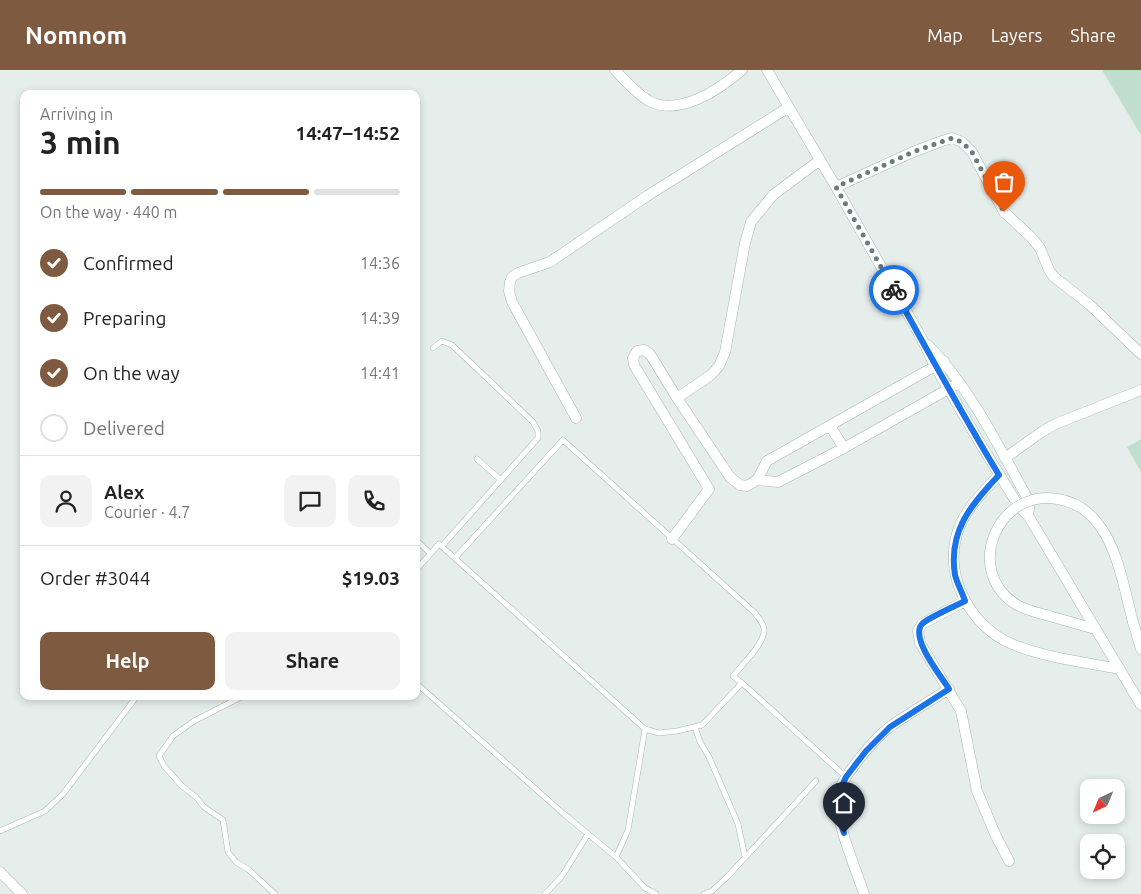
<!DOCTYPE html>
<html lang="en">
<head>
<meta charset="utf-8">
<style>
  body { margin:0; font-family:Ubuntu,sans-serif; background:#f2f2f2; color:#222; height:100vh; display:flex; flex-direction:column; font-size:19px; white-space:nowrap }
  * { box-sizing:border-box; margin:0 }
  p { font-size:16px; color:#767676 }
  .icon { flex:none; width:28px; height:28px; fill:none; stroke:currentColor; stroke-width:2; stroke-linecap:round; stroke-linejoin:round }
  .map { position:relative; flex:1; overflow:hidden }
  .drawer { position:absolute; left:20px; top:20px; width:400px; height:610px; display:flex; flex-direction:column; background:#fff; border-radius:10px; box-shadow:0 2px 8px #0003 }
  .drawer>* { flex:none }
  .needle { width:32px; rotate:224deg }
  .controls { position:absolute; left:1080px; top:709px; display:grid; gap:10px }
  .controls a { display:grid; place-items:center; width:45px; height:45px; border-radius:10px; background:#fff; box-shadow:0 2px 8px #0003; font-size:25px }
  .pin { position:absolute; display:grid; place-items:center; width:42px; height:42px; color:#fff; margin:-51px -21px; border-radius:50% 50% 50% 0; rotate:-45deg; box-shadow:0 0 5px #0007 }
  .pin .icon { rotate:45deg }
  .courier { position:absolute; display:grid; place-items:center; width:50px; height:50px; margin:-25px; border:4px solid #1a73e8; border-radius:50%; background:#fff; color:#222; box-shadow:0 1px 6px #0007 }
  .head em { font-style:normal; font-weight:700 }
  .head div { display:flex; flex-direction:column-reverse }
  .head { display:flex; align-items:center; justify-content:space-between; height:85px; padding:0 20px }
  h1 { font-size:32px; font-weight:700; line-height:38px }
  .bar { display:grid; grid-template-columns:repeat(4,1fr); gap:8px 5px; align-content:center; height:60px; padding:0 20px }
  .bar i { height:6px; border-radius:4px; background:#e0e0e0 }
  .bar .current { background:#7d5a40 }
  .bar p { grid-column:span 4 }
  .line { display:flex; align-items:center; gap:12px; padding:0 20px; border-top:1px solid #e0e0e0 }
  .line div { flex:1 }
  .round { display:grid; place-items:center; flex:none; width:52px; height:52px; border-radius:10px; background:#f2f2f2 }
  ol { padding:0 20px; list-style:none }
  li { display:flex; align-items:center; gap:15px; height:55px }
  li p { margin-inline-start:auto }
  li .icon { padding:5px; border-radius:50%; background:#7d5a40; color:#fff; stroke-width:4 }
  li:last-child { color:#767676 }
  li i { width:28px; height:28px; border:2px solid #e0e0e0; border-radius:50% }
  .button { display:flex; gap:10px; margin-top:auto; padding:10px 20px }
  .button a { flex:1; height:58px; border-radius:10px; background:#7d5a40; color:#fff; font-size:20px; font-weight:700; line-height:58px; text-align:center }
  .button a+a { background:#f2f2f2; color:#222 }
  header { display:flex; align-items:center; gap:30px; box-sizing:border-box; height:70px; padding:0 25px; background:#7d5a40; color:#fff }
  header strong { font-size:24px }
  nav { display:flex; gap:28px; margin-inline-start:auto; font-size:18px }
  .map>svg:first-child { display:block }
  .green { fill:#c0dece }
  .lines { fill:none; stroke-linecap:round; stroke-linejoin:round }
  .service-casing { stroke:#a8b6b4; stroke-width:6 }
  .minor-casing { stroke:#a8b6b4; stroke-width:11 }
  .service { stroke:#fff; stroke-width:5 }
  .minor { stroke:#fff; stroke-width:10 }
  .minor-bridge-casing { stroke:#a8b6b4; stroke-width:11; stroke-linecap:butt }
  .minor-bridge { stroke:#fff; stroke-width:10 }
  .done { stroke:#697d7b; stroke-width:5; stroke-dasharray:0 9 }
  .route { stroke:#1a73e8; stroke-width:6 }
</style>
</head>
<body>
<header>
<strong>Nomnom</strong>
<nav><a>Map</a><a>Layers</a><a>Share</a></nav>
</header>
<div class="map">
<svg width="1141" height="824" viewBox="0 0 1141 824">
  <rect width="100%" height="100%" fill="#e6eeec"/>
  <!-- green -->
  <path class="green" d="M 1102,0 L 1141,0 L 1141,65 Z
    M 1141,369 L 1141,402 L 1127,377 Z"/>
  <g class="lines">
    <!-- service casing -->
    <g class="service-casing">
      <path id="service" d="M 433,278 L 442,271 L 452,275 L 533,352 L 538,361 L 538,368 L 442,476
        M 477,389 L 501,410
        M 416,470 L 430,483
        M 455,488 L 563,370 L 755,543 C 759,549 764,553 764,560 C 765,573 741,596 733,606 L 742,613
        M 416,500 L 439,474 L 645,659 L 659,663 L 677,661 L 702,655 L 742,613 L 846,707
        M 416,613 L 565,745 L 616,787
        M 243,626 L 194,651 L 173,666 L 159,686 L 164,696 L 182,716 L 196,727 L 204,737 L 223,750 L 228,782 L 236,792 L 249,800 L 275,824
        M 695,657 L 700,672 L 709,687 L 738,754 L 745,787
        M 645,659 L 628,760 L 616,787 L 645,818 L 656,824
        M 0,761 L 45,741 L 63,724 L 137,626
        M 545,824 L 562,806 L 588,764
        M 704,824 L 712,821 L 727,807 L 816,711"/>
    </g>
    <!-- minor casing -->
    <g class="minor-casing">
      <path id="minor" d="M 615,0 C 625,11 636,23 649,31 C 679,47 720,19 742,0
        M 767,0 L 836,117 L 922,269 L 935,296 L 980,373 L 1018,435 L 1029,447 L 1141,635
        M 820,90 L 773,125 L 751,152 L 745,173 L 725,282 L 719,296 L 711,305 L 677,328 L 730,407 L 740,415 L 747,416 L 757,410 L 767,391 L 944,291
        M 836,117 L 913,82 L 942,71 L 952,68 L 962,72 L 972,82 L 1004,142 L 1031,167 L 1040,178 L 1049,200 L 1054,207 L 1090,235 L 1141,284
        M 928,275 C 971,319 999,377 1029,431 L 1029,440
        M 576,348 L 512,232 L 509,221 L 510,212 L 512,207 L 518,203 L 550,192 L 647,126 L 789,37
        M 830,356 L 844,378
        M 1005,388 L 1043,361 L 1058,353 L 1141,320
        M 999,405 C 983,422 963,441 957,464 C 944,507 971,557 1012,574 C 1046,588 1084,592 1120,599
        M 757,410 L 778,412 L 844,378 L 959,313
        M 672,469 L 709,419 L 634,295 L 633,288 L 637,281 L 644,280 L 650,284 L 677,328
        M 965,531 L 922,554 L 918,561 L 920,573 L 961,641 L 977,721 L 996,766 L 1009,791
        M 1046,545 L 1095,559
        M 1133,552 L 1141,579
        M 0,802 L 22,824
        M 864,824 C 856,799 836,753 837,729 C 838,710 876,667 891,656 C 910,643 930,631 949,619"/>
    </g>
    <!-- service -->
    <use href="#service" class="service"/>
    <!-- minor -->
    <use href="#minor" class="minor"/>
    <!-- minor-bridge casing -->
    <g class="minor-bridge-casing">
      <path id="minor-bridge" d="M 1046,545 C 1035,542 1024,540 1014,533 C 964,499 998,418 1058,429 C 1075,432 1089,441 1099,455 C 1118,479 1125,522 1133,552"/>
    </g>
    <!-- minor-bridge -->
    <use href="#minor-bridge" class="minor-bridge"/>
  </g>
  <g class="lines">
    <!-- done -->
    <path class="done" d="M 894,220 L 836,117 L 913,82 L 952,68 L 962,72 L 972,82 L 1004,142"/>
    <!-- route -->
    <path class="route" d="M 844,763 L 839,748 L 837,727 L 846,707 L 866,681 L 890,657 L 949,619 C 941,606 908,566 923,553 C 930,547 955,536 965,531 C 962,522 957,513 955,505 C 948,461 971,435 999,405 C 962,344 928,282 894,220"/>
  </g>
</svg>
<div class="controls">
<a><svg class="needle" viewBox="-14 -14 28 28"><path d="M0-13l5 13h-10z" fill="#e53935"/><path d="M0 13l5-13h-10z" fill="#767676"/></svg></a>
<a><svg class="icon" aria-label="locate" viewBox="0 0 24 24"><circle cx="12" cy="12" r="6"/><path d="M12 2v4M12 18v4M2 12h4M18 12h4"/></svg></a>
</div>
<div class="pin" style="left:1004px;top:142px;background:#ea580c"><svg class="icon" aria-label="bag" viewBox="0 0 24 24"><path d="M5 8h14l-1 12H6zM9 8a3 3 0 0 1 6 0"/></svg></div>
<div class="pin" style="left:844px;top:763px;background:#1f2937"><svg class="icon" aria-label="home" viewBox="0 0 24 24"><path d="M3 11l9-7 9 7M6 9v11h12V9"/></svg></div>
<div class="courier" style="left:894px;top:220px"><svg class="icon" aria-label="bike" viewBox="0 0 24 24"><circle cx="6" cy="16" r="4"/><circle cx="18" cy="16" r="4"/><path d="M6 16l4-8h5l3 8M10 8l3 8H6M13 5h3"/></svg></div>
<section class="drawer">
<div class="head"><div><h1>3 min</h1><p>Arriving in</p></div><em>14:47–14:52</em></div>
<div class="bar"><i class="current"></i><i class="current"></i><i class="current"></i><i></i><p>On the way · 440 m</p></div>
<ol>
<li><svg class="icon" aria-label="check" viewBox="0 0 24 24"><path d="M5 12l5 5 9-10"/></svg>Confirmed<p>14:36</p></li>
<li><svg class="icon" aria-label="check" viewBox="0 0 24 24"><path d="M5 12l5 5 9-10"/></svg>Preparing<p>14:39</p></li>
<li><svg class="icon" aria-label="check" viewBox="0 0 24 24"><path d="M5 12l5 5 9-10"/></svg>On the way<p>14:41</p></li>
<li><i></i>Delivered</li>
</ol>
<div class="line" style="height:90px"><a class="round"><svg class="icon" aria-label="person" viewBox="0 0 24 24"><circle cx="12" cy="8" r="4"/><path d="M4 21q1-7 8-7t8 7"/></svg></a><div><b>Alex</b><p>Courier · 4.7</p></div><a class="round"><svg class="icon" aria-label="chat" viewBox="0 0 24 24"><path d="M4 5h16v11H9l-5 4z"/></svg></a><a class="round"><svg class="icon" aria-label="phone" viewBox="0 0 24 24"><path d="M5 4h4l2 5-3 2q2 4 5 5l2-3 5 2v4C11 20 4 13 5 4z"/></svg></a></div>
<div class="line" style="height:65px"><div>Order #3044</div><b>$19.03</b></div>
<div class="button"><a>Help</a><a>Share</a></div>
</section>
</div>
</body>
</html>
